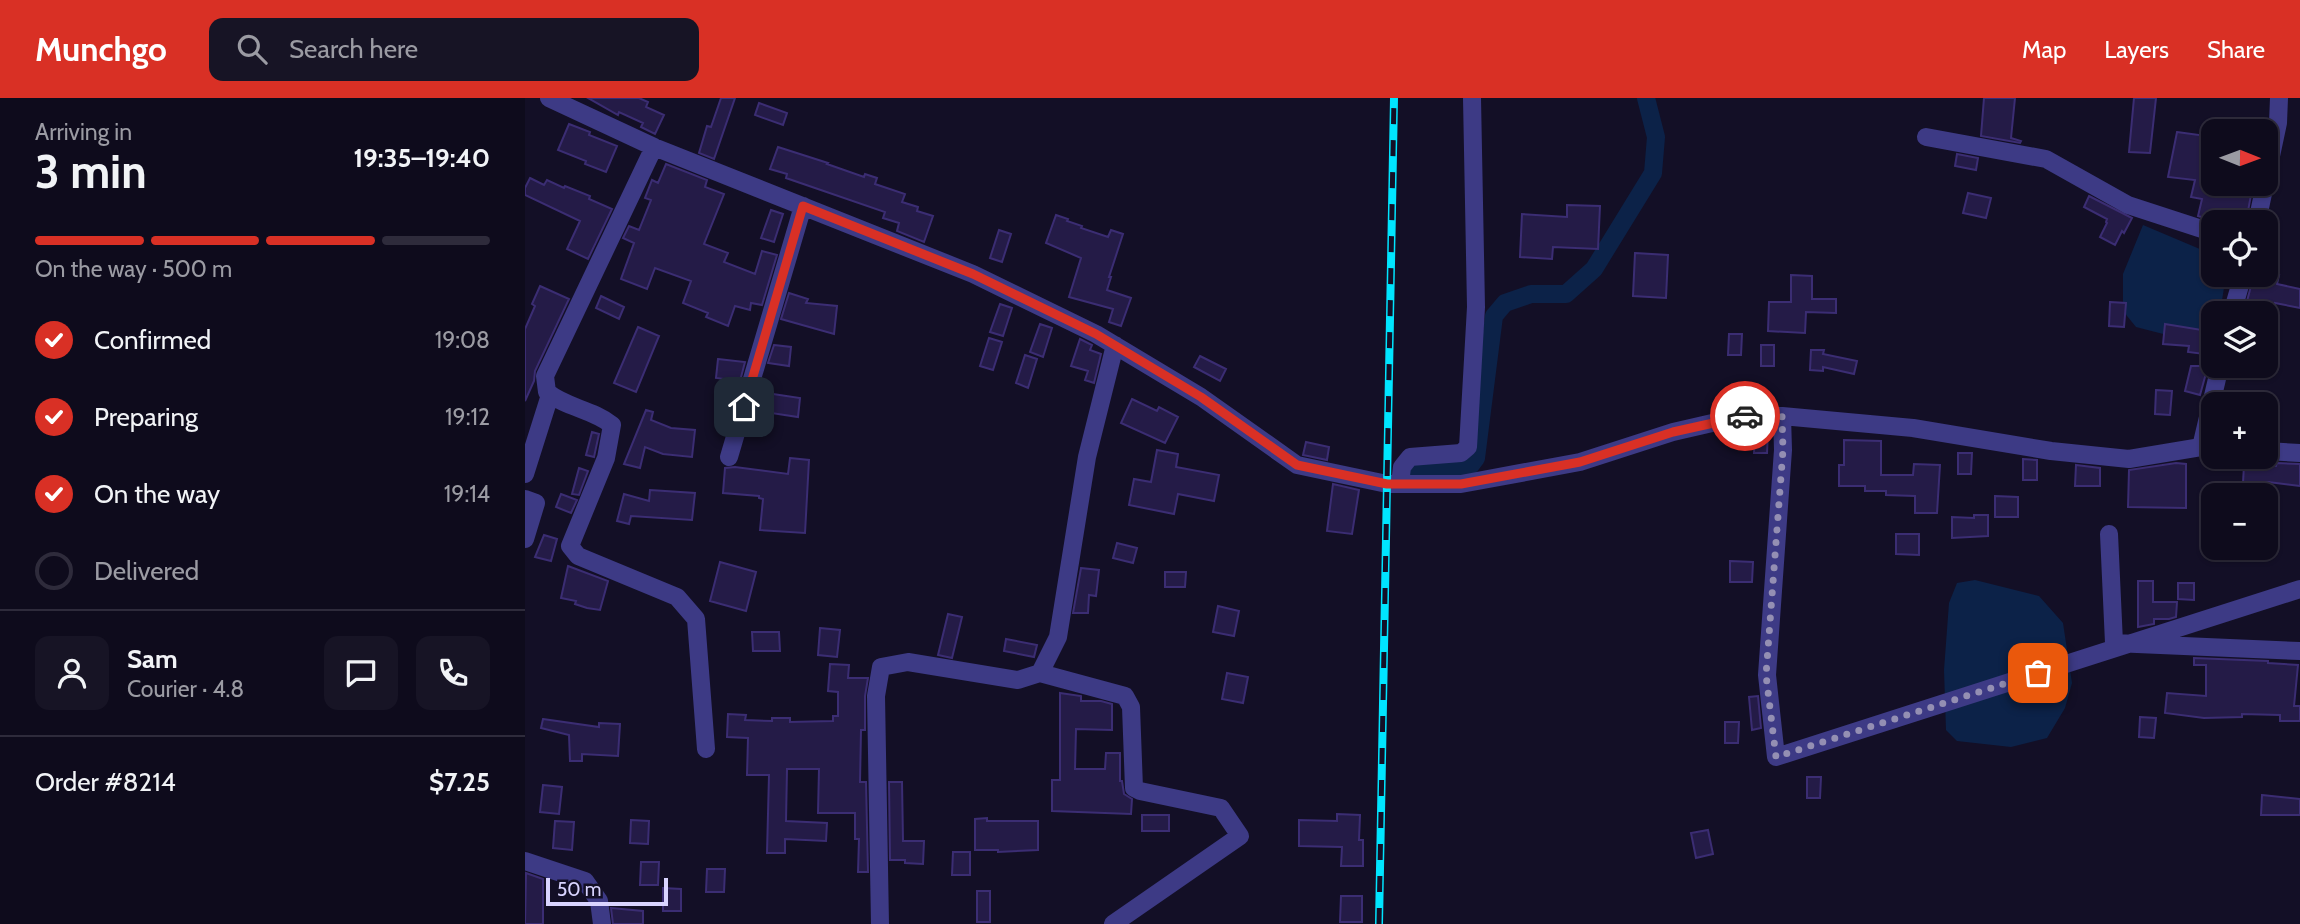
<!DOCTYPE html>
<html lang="en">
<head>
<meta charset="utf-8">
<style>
  body { margin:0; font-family:Cabin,sans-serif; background:#171425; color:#f1f3f6; height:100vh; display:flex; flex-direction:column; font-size:26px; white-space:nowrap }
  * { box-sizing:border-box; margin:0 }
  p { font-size:23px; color:#9b9ba3 }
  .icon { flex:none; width:38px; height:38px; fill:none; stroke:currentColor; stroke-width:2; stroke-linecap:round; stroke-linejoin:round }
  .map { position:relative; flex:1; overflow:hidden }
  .side { display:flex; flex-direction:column; background:#0e0b1c; width:525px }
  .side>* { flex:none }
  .needle { width:46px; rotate:91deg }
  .controls { position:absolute; left:1676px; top:21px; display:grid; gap:14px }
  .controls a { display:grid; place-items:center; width:77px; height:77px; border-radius:14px; background:#0e0b1c; box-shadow:0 2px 5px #0004,0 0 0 2px #2e2b3b; font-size:35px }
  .scale { position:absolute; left:21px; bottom:18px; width:122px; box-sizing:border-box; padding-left:7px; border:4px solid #d9d4ff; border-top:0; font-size:19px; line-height:24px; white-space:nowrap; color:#d9d4ff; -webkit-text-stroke:5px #130f26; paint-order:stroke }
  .pin { position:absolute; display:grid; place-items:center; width:60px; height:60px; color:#fff; margin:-30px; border-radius:14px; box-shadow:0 4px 10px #0006 }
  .courier { position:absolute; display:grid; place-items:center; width:70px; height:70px; margin:-35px; border:5px solid #d93025; border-radius:50%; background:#fff; color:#222; box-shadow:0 2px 9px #0007 }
  .headline em { font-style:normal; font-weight:700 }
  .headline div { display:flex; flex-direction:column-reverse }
  .headline { display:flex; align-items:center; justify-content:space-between; height:119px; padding:0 35px }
  h1 { font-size:46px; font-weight:700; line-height:52px }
  .bar { display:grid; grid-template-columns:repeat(4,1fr); gap:10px 7px; align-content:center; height:84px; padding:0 35px }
  .bar i { height:9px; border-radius:5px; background:#2e2b3b }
  .bar .selected { background:#d93025 }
  .bar p { grid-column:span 4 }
  .line { display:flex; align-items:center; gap:18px; padding:0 35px; border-top:2px solid #2e2b3b }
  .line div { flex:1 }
  .round { display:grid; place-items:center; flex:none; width:74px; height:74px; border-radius:14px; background:#171425 }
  ol { padding:0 35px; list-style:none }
  li { display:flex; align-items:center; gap:21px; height:77px }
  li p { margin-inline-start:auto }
  li .icon { padding:7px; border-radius:50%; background:#d93025; color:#fff; stroke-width:4 }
  li:last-child { color:#9b9ba3 }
  li i { width:38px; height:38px; border:4px solid #2e2b3b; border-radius:50% }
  header { display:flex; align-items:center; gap:42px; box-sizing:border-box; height:98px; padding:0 35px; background:#d93025; color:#fff }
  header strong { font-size:33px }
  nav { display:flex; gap:38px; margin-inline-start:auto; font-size:24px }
  .search { width:490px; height:63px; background:#171425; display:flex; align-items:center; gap:18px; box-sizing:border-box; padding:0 24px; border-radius:14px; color:#9b9ba3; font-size:26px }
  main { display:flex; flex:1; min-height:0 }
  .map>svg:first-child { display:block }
  .water { fill:#0c2248 }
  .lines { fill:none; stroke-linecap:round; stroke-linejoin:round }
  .canal { stroke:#0c2248; stroke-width:18 }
  .building { fill:#241b47; stroke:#3b2d73; stroke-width:2 }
  .minor { stroke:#3d3a85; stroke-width:18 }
  .rail-casing { stroke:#00e5ff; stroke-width:8 }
  .rail { stroke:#130f26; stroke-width:5; stroke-dasharray:16; stroke-linecap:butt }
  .done { stroke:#948fb3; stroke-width:7; stroke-dasharray:0 12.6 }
  .route { stroke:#d93025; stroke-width:9 }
</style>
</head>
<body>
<header>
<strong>Munchgo</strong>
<div class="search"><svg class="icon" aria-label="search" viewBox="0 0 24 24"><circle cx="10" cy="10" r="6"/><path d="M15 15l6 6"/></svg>Search here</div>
<nav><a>Map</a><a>Layers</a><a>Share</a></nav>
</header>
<main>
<section class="side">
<div class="headline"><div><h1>3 min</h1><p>Arriving in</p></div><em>19:35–19:40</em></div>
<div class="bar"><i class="selected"></i><i class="selected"></i><i class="selected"></i><i></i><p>On the way · 500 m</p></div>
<ol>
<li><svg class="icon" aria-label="check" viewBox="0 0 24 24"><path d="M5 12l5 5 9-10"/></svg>Confirmed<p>19:08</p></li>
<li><svg class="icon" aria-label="check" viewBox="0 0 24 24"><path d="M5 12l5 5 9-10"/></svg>Preparing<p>19:12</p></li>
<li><svg class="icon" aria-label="check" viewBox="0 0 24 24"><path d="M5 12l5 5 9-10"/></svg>On the way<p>19:14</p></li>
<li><i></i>Delivered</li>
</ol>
<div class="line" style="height:126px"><a class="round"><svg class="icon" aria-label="person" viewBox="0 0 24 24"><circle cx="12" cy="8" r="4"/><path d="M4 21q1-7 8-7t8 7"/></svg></a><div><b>Sam</b><p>Courier · 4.8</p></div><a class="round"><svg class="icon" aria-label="chat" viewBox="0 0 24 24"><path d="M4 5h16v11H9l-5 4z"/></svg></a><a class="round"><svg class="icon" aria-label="phone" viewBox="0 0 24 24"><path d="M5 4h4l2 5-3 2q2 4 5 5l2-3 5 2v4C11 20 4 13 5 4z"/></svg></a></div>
<div class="line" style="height:91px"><div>Order #8214</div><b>$7.25</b></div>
</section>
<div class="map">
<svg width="1775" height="826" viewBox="0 0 1775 826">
  <rect width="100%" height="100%" fill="#130f26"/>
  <!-- water -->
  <path class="water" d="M 1618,127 L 1689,157 L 1689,177 L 1701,177 L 1695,215 L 1689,215 L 1689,225 L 1681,229 L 1646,238 L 1611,229 L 1598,213 L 1598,176 Z
    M 1450,482 L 1514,498 L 1538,525 L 1547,585 L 1540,610 L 1522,640 L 1486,649 L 1432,643 L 1421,632 L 1419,572 L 1424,505 L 1432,485 Z"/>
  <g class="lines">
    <!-- canal -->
    <path class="canal" d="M 889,375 L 945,368 L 951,360 L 969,218 L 980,205 L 1006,196 L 1041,196 L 1069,171 L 1128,75 L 1131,39 L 1121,0"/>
  </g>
  <!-- building -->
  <path class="building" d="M 63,0 L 114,0 L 123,4 L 121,9 L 139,17 L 130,36 L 116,29 L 118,25 L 94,14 L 93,17 Z
    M 196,0 L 210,0 L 189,61 L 174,55 L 182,28 L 186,29 Z
    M 1459,0 L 1490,0 L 1486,40 L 1496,43 L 1495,45 L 1456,38 Z
    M 1609,0 L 1631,0 L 1625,55 L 1604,54 Z
    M 234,5 L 262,15 L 258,27 L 230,17 Z
    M 44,26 L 65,34 L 64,37 L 92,48 L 81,74 L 60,66 L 61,63 L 33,52 Z
    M 1652,34 L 1689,39 L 1689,86 L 1728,86 L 1721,124 L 1693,124 L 1673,118 L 1677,101 L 1666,99 L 1670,82 L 1643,79 Z
    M 253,49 L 303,65 L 302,66 L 339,79 L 340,76 L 352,80 L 350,86 L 380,96 L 377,104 L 393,109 L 392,113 L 408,118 L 399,144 L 372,133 L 374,125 L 358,120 L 360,114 L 261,80 L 262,76 L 245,71 Z
    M 1432,56 L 1453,60 L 1451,72 L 1430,68 Z
    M 141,66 L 182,82 L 180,89 L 199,96 L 179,146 L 203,155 L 199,164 L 230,176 L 237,153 L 252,157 L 237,207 L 226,205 L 225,212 L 210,208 L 203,228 L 181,219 L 183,215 L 158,205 L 166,183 L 130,170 L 122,191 L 96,181 L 109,145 L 98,140 L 104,128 L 114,132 L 126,102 L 120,100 L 127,82 L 133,85 Z
    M 5,80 L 19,87 L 22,82 L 39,90 L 40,88 L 65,98 L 64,101 L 87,111 L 63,161 L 42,151 L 55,123 L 0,97 L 0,90 Z
    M 1443,95 L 1466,100 L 1461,120 L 1438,115 Z
    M 1564,98 L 1607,120 L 1599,135 L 1597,133 L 1590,147 L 1575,139 L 1582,125 L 1581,124 L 1582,121 L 1559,109 Z
    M 1042,107 L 1075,108 L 1073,151 L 1028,149 L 1027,161 L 995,159 L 997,116 L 1042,119 Z
    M 246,112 L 258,116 L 249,144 L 236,140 Z
    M 531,117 L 543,121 L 542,123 L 557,128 L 556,130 L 583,139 L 586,132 L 598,136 L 584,179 L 586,179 L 582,192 L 606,200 L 596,228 L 584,224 L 588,211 L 544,199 L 556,160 L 521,145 Z
    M 474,132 L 486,136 L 477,164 L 465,160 Z
    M 1110,155 L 1143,157 L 1141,200 L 1108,198 Z
    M 1266,177 L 1287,178 L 1287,201 L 1311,201 L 1311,215 L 1281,214 L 1280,235 L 1243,233 L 1244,204 L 1266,204 Z
    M 1729,177 L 1754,177 L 1752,186 L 1775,191 L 1775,210 L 1750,205 L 1750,207 L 1722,203 Z
    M 15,188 L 44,201 L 10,273 L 9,283 L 0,303 L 0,231 L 10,208 L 7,206 Z
    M 264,195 L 283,201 L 281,205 L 312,208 L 309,236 L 256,221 Z
    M 76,198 L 99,209 L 94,221 L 71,210 Z
    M 1585,204 L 1601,205 L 1599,229 L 1584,228 Z
    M 475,206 L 487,210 L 478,238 L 465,234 Z
    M 515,226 L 527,230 L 518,259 L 505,254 Z
    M 1640,226 L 1683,233 L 1679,256 L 1663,254 L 1664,248 L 1638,246 Z
    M 113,229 L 134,238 L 111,294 L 89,285 Z
    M 1204,236 L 1217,236 L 1216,257 L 1203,257 Z
    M 464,240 L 477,244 L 468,272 L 455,268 Z
    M 555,241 L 567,247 L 565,252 L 576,256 L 569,285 L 560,282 L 563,273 L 546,268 Z
    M 249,247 L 266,249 L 264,268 L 243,265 Z
    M 1236,247 L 1249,247 L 1249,268 L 1236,268 Z
    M 1286,252 L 1299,252 L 1298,256 L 1332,263 L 1329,276 L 1298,269 L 1298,273 L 1285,272 Z
    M 500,257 L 512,261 L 503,290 L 491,285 Z
    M 675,258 L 701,271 L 695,283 L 669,269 Z
    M 193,261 L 220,264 L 215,283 L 191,280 Z
    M 1666,268 L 1683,268 L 1675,297 L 1660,293 Z
    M 1631,292 L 1647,293 L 1645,317 L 1630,316 Z
    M 248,296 L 275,300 L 273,319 L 246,315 Z
    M 607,301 L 632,313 L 634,309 L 653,319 L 640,345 L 596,325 Z
    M 121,312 L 128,314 L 126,322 L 146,330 L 170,332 L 167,359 L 138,356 L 120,349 L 115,370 L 99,366 Z
    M 67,334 L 74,336 L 69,359 L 61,357 Z
    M 1230,334 L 1243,334 L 1242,355 L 1229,355 Z
    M 1319,342 L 1356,343 L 1356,377 L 1388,377 L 1389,366 L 1415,367 L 1412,415 L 1390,415 L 1390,398 L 1361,397 L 1361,393 L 1340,393 L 1340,388 L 1314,388 L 1314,367 L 1319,367 Z
    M 781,344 L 804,349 L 802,362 L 778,357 Z
    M 632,352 L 653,356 L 651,369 L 694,377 L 689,403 L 653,396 L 649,416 L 604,407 L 609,381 L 626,384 Z
    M 1433,355 L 1447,355 L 1446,376 L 1433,376 Z
    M 265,360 L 284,362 L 280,435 L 235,432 L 238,401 L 234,400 L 234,398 L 198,395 L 200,370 L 210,369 L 263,376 Z
    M 1498,361 L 1512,362 L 1512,382 L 1498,382 Z
    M 1651,365 L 1661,366 L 1661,410 L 1603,409 L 1604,372 Z
    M 1752,365 L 1775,366 L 1775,388 L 1743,384 L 1718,385 L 1719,367 L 1751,368 Z
    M 1551,367 L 1575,370 L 1575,388 L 1550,388 Z
    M 54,370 L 63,373 L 54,397 L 47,396 Z
    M 808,386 L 834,392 L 827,436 L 802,433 Z
    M 125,392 L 170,395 L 167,422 L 106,418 L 104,426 L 92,423 L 99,396 L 124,403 Z
    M 36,396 L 52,402 L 46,415 L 31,409 Z
    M 1470,398 L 1493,399 L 1493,419 L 1470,419 Z
    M 1449,417 L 1463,417 L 1463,438 L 1427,440 L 1427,419 L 1449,420 Z
    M 1371,436 L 1394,436 L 1394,457 L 1371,456 Z
    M 19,437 L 32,441 L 26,463 L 10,459 Z
    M 592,445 L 612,450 L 608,465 L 588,460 Z
    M 1205,463 L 1228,464 L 1227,484 L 1205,484 Z
    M 195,464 L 231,474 L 221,513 L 185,503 Z
    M 43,468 L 83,483 L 75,512 L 62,510 L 50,506 L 51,503 L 36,500 Z
    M 556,470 L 574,472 L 571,498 L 564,497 L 563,515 L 548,515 Z
    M 640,474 L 661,474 L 660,489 L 640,489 Z
    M 1613,483 L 1628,483 L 1628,504 L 1652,504 L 1651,519 L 1644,521 L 1629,521 L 1629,526 L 1613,529 Z
    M 1653,485 L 1669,485 L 1669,502 L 1653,501 Z
    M 693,508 L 714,513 L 709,538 L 688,534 Z
    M 423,516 L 437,519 L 427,560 L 413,557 Z
    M 295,530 L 315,532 L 312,559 L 293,557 Z
    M 227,534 L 254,534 L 255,553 L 228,553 Z
    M 481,541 L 512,547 L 509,559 L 479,553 Z
    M 1669,560 L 1743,563 L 1743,565 L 1773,567 L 1769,608 L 1775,608 L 1775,623 L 1755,623 L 1755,617 L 1717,616 L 1717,619 L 1679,620 L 1640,615 L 1642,595 L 1681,598 L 1681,567 L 1669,567 Z
    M 305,566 L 324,567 L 323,580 L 343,580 L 340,598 L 340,632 L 336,632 L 335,684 L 341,684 L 343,774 L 333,774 L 334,741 L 330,741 L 330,715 L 293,715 L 294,671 L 262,671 L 261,723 L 302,725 L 301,743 L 260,741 L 260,755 L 242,755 L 244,677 L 222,677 L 223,640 L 202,639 L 203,616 L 221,617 L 220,622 L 247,623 L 247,620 L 265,620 L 265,624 L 308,623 L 308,618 L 313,618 L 313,594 L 303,593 Z
    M 702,575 L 723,579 L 718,605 L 697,601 Z
    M 535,595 L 556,598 L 556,603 L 576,603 L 587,606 L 587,632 L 551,631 L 550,671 L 580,671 L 581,655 L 595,655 L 595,683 L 597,683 L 599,696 L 607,701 L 606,716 L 527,713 L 527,682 L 535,682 Z
    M 1233,598 L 1236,630 L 1227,632 L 1224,599 Z
    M 1615,619 L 1631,620 L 1629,640 L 1614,639 Z
    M 18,621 L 74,629 L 74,625 L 95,626 L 93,658 L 57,656 L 57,663 L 45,663 L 44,637 L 16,630 Z
    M 1200,624 L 1214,624 L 1213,645 L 1200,645 Z
    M 1282,679 L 1296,679 L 1295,700 L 1282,700 Z
    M 364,684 L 377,684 L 378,743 L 399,743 L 398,766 L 380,765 L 380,762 L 365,762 Z
    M 18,687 L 37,689 L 34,716 L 15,714 Z
    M 1737,697 L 1775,701 L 1775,717 L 1736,717 Z
    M 812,716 L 835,717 L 834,742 L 838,742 L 838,768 L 816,768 L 817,749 L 774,748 L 774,722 L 812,723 Z
    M 617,717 L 644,717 L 644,733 L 617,733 Z
    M 462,720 L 462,723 L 513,723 L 513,752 L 473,754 L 473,752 L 450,752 L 450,721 Z
    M 106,722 L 124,723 L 123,746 L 105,745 Z
    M 30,723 L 49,724 L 47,752 L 28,750 Z
    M 1183,732 L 1188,756 L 1171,760 L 1166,735 Z
    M 428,754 L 445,754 L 445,777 L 427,777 Z
    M 116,764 L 134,764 L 133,787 L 115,787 Z
    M 182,771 L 200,771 L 199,794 L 181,794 Z
    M 1,775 L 18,781 L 18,826 L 0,826 Z
    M 138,790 L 156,791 L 156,813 L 138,813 Z
    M 452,793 L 465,793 L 465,824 L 452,824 Z
    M 816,798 L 837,798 L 837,824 L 815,824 Z
    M 86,810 L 118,813 L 118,826 L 88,826 Z"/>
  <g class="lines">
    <!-- minor -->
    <path class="minor" d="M 24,0 L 129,49 L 448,176 L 571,236 L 676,299 L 772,367 L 862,386 L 936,386 L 1055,364 L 1148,334 L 1222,317 L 1257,318 L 1388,330 L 1526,353 L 1604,361 L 1676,349 L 1689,350
      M 1401,39 L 1521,61 L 1603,107 L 1689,135
      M 129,49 L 20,278 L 22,294 C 41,310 67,311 87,327 L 81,360 L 45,448 L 53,458 L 152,499 L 171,521 L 181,651
      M 1732,124 L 1753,25 L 1754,0
      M 1707,215 L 1718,177
      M 1257,318 L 1258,352 L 1242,577 L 1251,659 L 1775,491
      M 1676,349 L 1695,268
      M 1741,353 L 1775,355
      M 204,359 L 278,108
      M 0,376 L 25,297
      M 875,386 L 877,369 L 885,359 L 936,355 L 943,349 L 951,209 L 947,0
      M 0,401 L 11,405 L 0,441
      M 1584,436 L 1589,545 L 1775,553
      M 515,575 L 600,598 L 606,609 L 609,690 L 615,693 L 696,710 L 715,738 L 588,826
      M 0,763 L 60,783 L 74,803 L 77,826
      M 355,826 L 351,598 L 356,569 L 383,564 L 493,582 L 515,575 L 533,539 L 562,359 L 590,247"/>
    <!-- rail casing -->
    <g class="rail-casing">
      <path id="rail" d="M 854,826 L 869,0"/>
    </g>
    <!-- rail -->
    <use href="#rail" class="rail"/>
  </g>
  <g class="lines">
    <!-- done -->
    <path class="done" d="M 1220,318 L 1257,318 L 1258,352 L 1241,577 L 1251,659 L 1513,575"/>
    <!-- route -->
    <path class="route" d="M 219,309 L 278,108 L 448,176 L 571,236 L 676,299 L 772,367 L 862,386 L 936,386 L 1055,364 L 1148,334 L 1220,318"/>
  </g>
</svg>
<div class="controls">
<a><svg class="needle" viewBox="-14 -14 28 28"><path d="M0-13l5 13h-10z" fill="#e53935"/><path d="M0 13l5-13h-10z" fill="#9b9ba3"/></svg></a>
<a><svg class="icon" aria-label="locate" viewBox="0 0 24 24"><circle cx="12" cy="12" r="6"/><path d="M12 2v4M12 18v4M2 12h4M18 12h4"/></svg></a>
<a><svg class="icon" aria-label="layers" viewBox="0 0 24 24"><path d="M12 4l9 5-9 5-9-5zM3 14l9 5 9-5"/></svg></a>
<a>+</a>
<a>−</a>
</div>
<div class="scale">50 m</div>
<div class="pin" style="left:1513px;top:575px;background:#ea580c"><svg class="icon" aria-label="bag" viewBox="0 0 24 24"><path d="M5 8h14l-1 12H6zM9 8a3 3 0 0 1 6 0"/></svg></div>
<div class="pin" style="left:219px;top:309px;background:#1f2937"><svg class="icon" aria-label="home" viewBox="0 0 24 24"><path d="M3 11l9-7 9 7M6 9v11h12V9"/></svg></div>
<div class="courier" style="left:1220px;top:318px"><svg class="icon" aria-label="car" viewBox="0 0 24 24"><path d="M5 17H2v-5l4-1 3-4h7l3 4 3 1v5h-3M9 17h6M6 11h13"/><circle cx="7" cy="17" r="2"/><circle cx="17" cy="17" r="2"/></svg></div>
</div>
</main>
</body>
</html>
